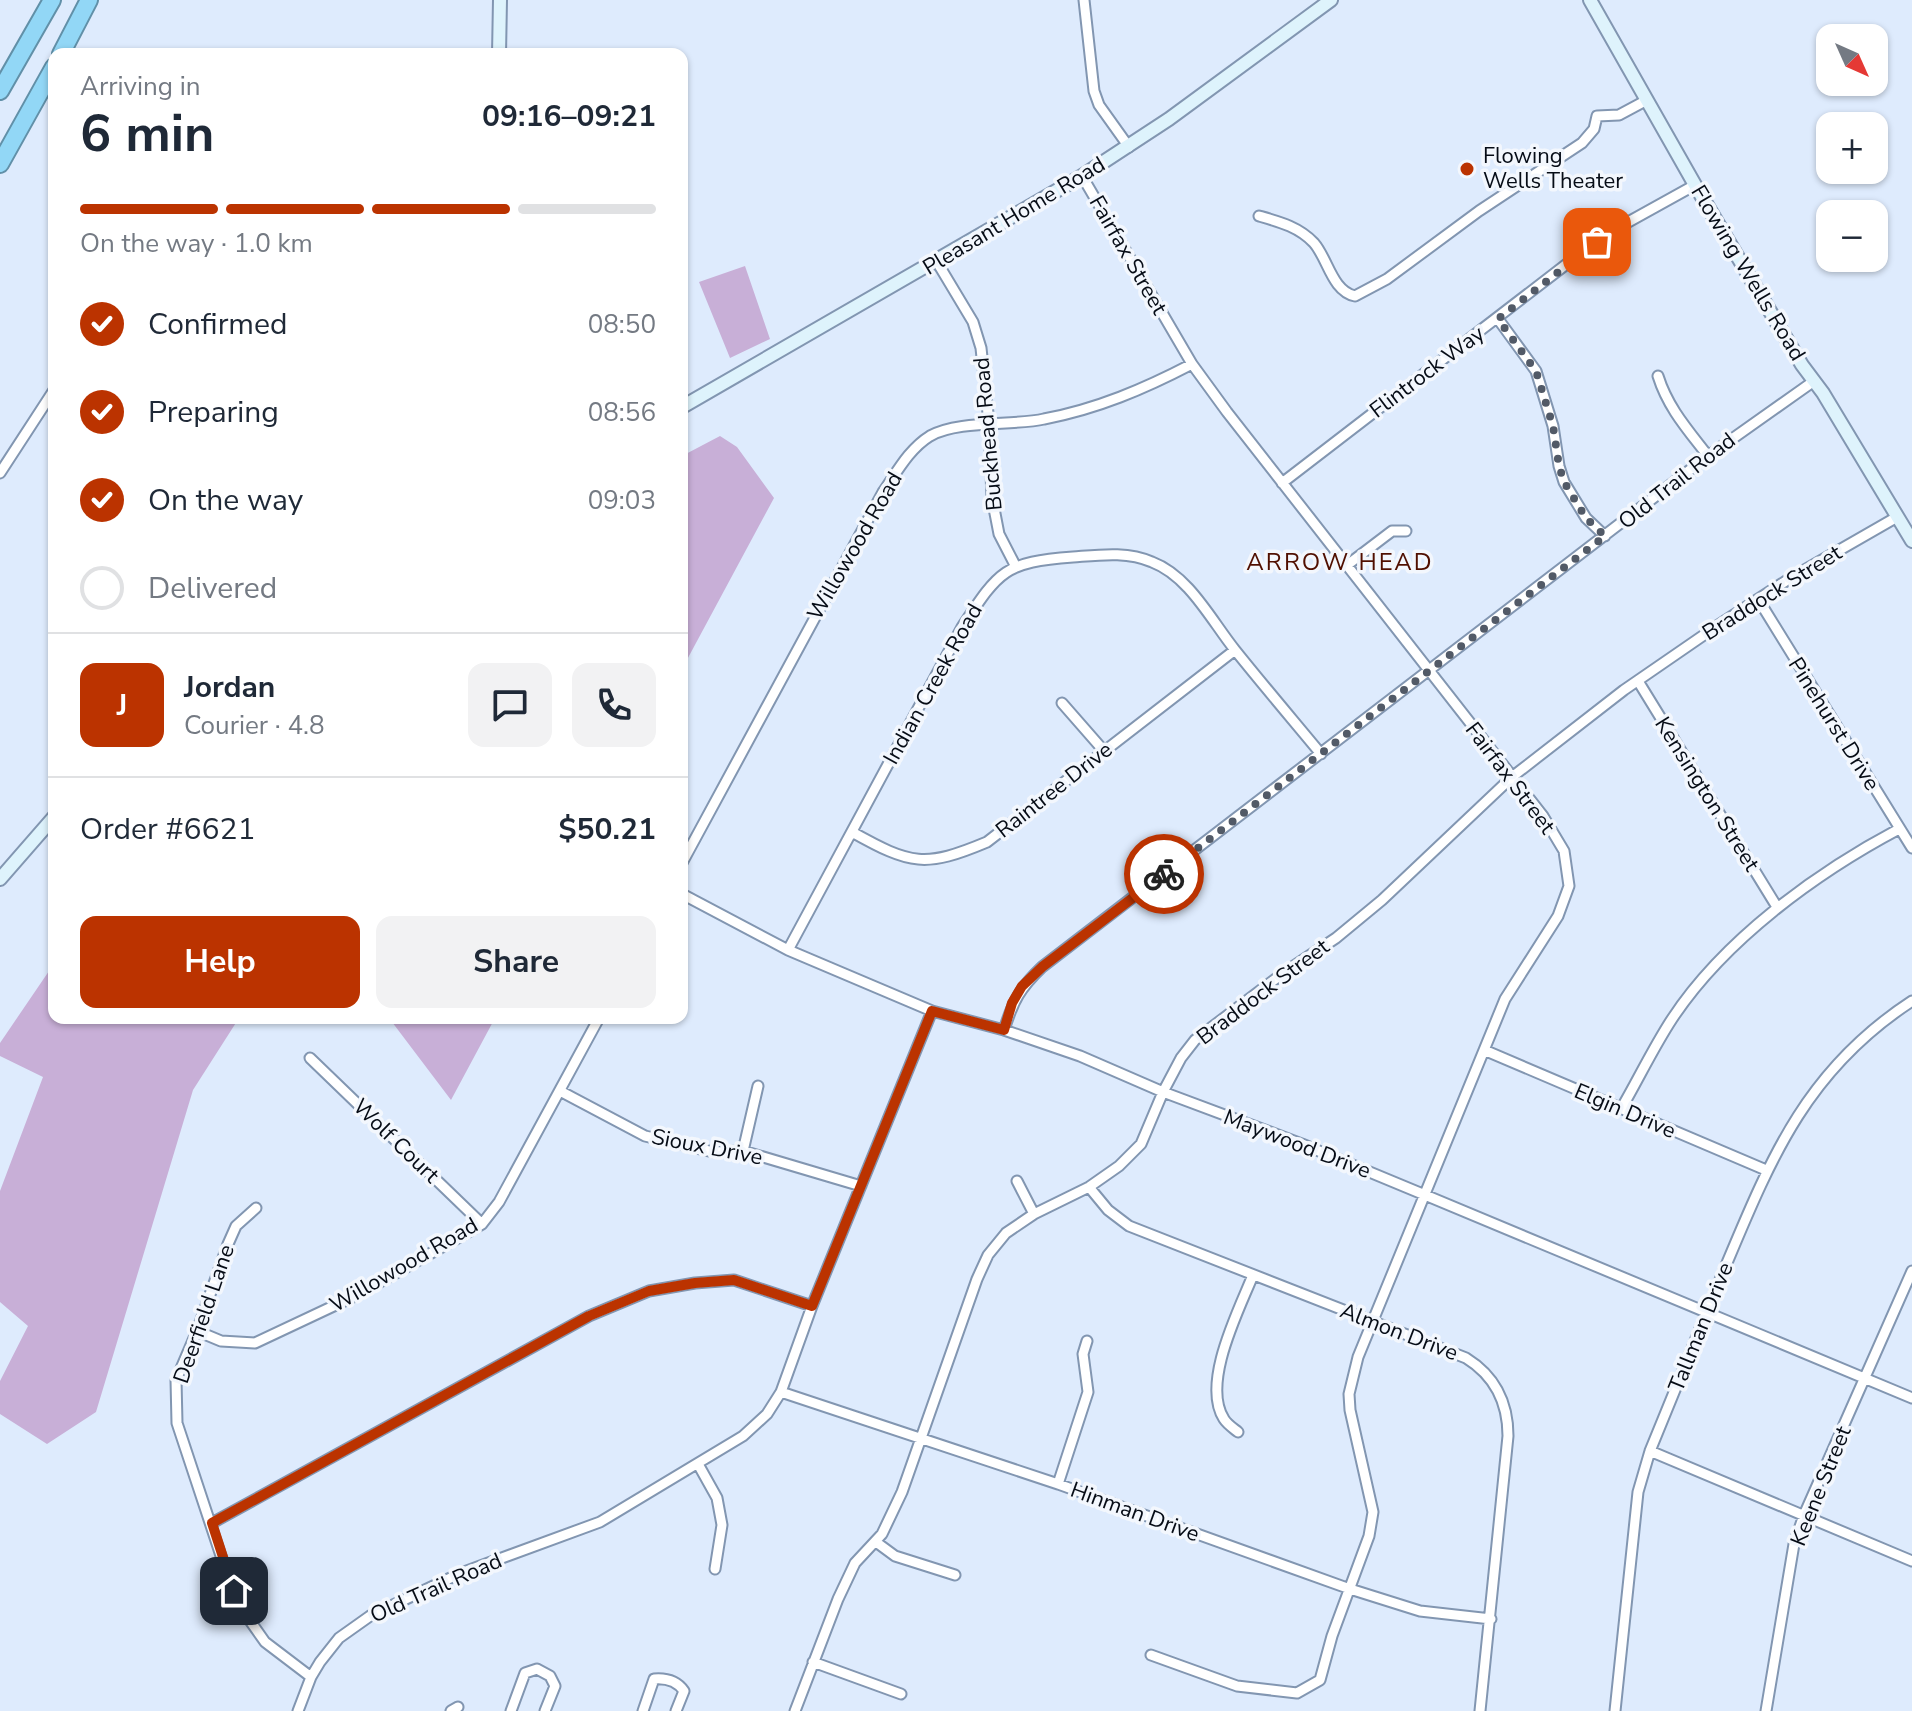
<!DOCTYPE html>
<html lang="en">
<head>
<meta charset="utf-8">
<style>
  body { margin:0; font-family:"Nunito Sans",sans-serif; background:#f2f2f3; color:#1f2937; height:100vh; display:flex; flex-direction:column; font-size:30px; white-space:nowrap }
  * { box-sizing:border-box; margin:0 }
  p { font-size:26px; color:#747a83 }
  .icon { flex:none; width:44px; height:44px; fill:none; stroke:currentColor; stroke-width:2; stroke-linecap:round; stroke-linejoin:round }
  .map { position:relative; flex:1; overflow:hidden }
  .details { position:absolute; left:48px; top:48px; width:640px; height:976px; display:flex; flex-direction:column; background:#fff; border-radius:16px; box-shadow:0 2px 6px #0004 }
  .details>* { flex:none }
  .needle { width:52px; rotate:135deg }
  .tools { position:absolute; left:1816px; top:24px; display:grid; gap:16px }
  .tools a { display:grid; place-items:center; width:72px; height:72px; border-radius:16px; background:#fff; box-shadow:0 2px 6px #0004; font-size:40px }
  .pin { position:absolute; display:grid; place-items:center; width:68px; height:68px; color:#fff; margin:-34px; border-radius:16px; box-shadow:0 4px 12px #0006 }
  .courier { position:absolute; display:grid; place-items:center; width:80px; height:80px; margin:-40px; border:6px solid #b30; border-radius:50%; background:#fff; color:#222; box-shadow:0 2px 10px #0007 }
  .overview em { font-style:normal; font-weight:700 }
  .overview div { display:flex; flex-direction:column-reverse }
  .overview { display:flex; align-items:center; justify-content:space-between; height:136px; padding:0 32px }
  h1 { font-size:52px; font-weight:700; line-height:60px }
  .bar { display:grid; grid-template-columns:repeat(4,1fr); gap:12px 8px; align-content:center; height:96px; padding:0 32px }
  .bar i { height:10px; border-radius:6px; background:#e0e1e3 }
  .bar .selected { background:#b30 }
  .bar p { grid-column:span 4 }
  .line { display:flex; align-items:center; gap:20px; padding:0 32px; border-top:2px solid #e0e1e3 }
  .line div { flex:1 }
  .round { display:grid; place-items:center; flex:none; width:84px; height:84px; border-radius:16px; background:#f2f2f3 }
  ol { padding:0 32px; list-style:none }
  li { display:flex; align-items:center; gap:24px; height:88px }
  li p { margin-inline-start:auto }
  li .icon { padding:8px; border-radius:50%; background:#b30; color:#fff; stroke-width:4 }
  li:last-child { color:#747a83 }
  li i { width:44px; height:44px; border:4px solid #e0e1e3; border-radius:50% }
  .action { display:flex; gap:16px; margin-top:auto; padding:16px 32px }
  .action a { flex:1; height:92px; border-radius:16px; background:#b30; color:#fff; font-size:32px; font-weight:700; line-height:92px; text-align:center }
  .action a+a { background:#f2f2f3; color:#1f2937 }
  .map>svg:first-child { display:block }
  .green { fill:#c8afd7 }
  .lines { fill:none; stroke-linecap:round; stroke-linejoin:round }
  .street-casing { stroke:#8296b1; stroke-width:13 }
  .secondary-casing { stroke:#8296b1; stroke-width:16 }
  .highway-casing { stroke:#6190a8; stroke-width:20 }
  .street { stroke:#fff; stroke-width:9 }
  .secondary { stroke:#def3fc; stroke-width:12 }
  .highway { stroke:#92d7f6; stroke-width:16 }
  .done { stroke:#525a67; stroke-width:8; stroke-dasharray:0 14.4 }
  .route { stroke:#b30; stroke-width:10 }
  .poi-dot { fill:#b30; stroke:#f3f7fd; stroke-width:3 }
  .labels { text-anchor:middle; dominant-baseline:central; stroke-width:7; stroke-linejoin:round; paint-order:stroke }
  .poi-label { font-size:22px; fill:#060c16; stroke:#f3f7fd; text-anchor:start }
  .street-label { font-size:22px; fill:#060c16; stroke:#f3f7fd }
  .neighbourhood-label { font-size:24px; letter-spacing:2px; fill:#500f00; stroke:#f3f7fd }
</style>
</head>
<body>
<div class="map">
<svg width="1912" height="1711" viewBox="0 0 1912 1711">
  <rect width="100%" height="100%" fill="#deebfd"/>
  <!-- green -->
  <path class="green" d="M 745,266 L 770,339 L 730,358 L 699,282 Z
    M 720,436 L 737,447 L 774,498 L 682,669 L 682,456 Z
    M 54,969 L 54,1018 L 239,1018 L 193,1090 L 96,1412 L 47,1444 L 0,1414 L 0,1381 L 28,1326 L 0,1302 L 0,1191 L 43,1077 L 0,1056 L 0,1043 L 49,971 Z
    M 389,1018 L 495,1018 L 451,1100 Z"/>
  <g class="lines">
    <!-- street casing -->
    <g class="street-casing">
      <path id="street" d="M 1084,0 L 1094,91 L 1099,105 L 1129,147
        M 1082,176 L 1192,364 L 1227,412 L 1543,816 L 1564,851 L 1569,886 L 1558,916 L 1505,999 L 1358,1357 L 1349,1394 L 1350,1410 L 1373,1512 L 1369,1536 L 1332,1636 L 1320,1680 L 1297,1693 L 1237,1686 L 1151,1655
        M 1259,216 C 1280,222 1299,227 1314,243 C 1328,259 1332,291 1355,296 L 1387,279 L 1479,211 L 1582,143 L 1594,129 L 1597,116 L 1619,115 L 1647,100
        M 937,262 L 973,322 L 981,348 L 989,423 L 992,498 L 999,534 L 1015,565
        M 1498,319 L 1536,371 L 1553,426 L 1559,466 L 1564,482 L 1586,518 L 1605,536
        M 1658,376 C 1668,408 1688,430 1708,456
        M 0,473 L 54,390
        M 1282,483 L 1581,253 L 1612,231 L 1695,185
        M 1346,566 L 1392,531 L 1406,531
        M 1758,599 L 1912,848
        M 1638,681 L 1777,907
        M 1062,703 L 1104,751
        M 852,832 C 911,865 925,868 987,842 L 1235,650
        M 682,863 L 883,492 C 897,472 909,449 930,436 C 958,420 1013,426 1044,419 C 1097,409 1144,389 1192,364
        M 682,894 L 788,950 L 932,1011 L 1004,1030 L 1080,1056 L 1163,1092 L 1302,1144 L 1425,1195 L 1912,1398
        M 788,950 L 962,627 C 999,571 1004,562 1073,557 C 1099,555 1127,551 1152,562 C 1189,576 1211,620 1235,650 C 1263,685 1292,719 1321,754
        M 1004,1030 C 1013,1001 1020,988 1042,967 L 1708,456 L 1814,381
        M 1484,1050 L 1766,1170
        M 310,1058 L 482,1224
        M 560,1091 L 645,1136 L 713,1152 L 743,1151 L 861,1186
        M 1621,1109 C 1638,1080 1653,1048 1672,1019 C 1724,940 1816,873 1899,829
        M 743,1151 L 758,1086
        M 1017,1181 L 1034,1214
        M 1089,1187 L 1108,1210 L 1129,1226 L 1466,1358 C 1495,1376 1508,1402 1508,1436 L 1480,1711
        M 256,1208 L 236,1226 L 228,1244 L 197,1331 L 176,1380 L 177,1423 L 227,1574 L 241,1608 L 265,1642 L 311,1677
        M 197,1331 L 221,1341 L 255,1343 L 357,1295 L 449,1243 L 482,1224 L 499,1202 L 599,1018
        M 781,1392 L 1058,1484 L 1350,1589 L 1420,1611 L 1491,1619
        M 1238,1432 C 1233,1428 1227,1424 1224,1419 C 1201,1383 1239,1310 1253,1275
        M 1650,1451 L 1912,1561
        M 698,1464 L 717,1498 L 722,1525 L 715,1569
        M 1058,1484 L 1088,1392 L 1083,1354 L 1087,1341
        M 212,1523 L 589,1316 L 649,1291 L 695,1283 L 734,1280 L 812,1306
        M 876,1542 L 895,1556 L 955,1575
        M 813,1662 L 901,1694
        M 298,1711 L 311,1677 L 320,1662 L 339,1638 L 370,1616 L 461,1573 L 600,1522 L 743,1436 L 767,1414 L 781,1392 L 812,1306 L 932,1011
        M 451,1711 L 458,1707
        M 511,1711 L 525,1673 L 537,1669 L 550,1676 L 555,1686 L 545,1711
        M 643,1711 L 654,1679 C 666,1678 677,1681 684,1691 L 676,1711
        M 795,1711 L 838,1599 L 855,1563 L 882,1534 L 902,1492 L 977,1279 L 988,1255 L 1006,1233 L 1034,1214 L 1089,1187 L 1119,1166 L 1141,1144 L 1163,1092 L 1181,1058 L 1195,1040 L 1282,974 L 1336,938 L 1382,900 L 1512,777 L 1624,690 L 1717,626 L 1789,579 L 1897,517
        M 1615,1711 L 1638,1492 L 1650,1451 C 1674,1391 1699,1331 1724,1270 C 1771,1158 1806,1070 1912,1001
        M 1766,1711 L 1794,1544 L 1804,1515 L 1912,1271"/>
    </g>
    <!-- secondary casing -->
    <g class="secondary-casing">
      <path id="secondary" d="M 1590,0 L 1695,185 L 1802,365 L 1823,393 L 1912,541
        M 499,54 L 500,0
        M 682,407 L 1082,176 L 1169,119 L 1331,0
        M 0,879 L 54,817"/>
    </g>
    <!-- highway casing -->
    <g class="highway-casing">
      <path id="highway" d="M 61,54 L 89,0
        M 0,91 L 52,0
        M 0,164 L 54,67"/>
    </g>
    <!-- street -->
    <use href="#street" class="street"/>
    <!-- secondary -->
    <use href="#secondary" class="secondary"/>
    <!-- highway -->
    <use href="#highway" class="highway"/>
  </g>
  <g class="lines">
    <!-- done -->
    <path class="done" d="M 1164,874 L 1605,536 L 1586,518 L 1564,482 L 1559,466 L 1553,426 L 1536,371 L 1498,319 L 1597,242"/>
    <!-- route -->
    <path class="route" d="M 234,1591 L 212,1523 L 589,1316 L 649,1291 L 695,1283 L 734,1280 L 812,1306 L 932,1011 L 1004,1030 L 1012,1003 L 1022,986 L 1042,967 L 1164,874"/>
  </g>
  <!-- markers -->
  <circle class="poi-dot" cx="1467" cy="169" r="8"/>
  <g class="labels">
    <!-- poi labels -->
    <g class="poi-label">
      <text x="1483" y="156">Flowing<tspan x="1483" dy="25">Wells Theater</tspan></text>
    </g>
    <!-- street labels -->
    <g class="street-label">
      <text transform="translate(1014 216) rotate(-31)">Pleasant Home Road</text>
      <text transform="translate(1128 255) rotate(60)">Fairfax Street</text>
      <text transform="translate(1748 273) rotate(59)">Flowing Wells Road</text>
      <text transform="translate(1427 372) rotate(-37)">Flintrock Way</text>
      <text transform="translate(988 434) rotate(-95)">Buckhead Road</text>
      <text transform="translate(1677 481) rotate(-38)">Old Trail Road</text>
      <text transform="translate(855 546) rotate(-60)">Willowood Road</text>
      <text transform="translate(1772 593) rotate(-32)">Braddock Street</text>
      <text transform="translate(933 684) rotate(-61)">Indian Creek Road</text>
      <text transform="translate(1834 724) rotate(58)">Pinehurst Drive</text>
      <text transform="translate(1510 778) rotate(53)">Fairfax Street</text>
      <text transform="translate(1054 790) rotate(-38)">Raintree Drive</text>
      <text transform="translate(1707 794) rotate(58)">Kensington Street</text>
      <text transform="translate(1263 992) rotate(-37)">Braddock Street</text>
      <text transform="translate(1625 1111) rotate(23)">Elgin Drive</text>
      <text transform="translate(396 1141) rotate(44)">Wolf Court</text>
      <text transform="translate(1297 1144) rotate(21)">Maywood Drive</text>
      <text transform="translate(707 1147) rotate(11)">Sioux Drive</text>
      <text transform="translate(404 1265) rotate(-30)">Willowood Road</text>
      <text transform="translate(204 1314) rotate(-71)">Deerfield Lane</text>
      <text transform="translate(1701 1327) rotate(-68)">Tallman Drive</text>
      <text transform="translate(1399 1332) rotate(21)">Almon Drive</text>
      <text transform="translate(1821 1486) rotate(-68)">Keene Street</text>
      <text transform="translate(1135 1512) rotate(20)">Hinman Drive</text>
      <text transform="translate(436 1588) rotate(-24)">Old Trail Road</text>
    </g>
    <!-- neighbourhood labels -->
    <g class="neighbourhood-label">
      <text x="1340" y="562">ARROW HEAD</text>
    </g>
  </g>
</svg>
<div class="tools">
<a><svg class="needle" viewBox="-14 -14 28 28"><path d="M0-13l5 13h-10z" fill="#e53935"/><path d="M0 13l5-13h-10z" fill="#747a83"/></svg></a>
<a>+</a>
<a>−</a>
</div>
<div class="pin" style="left:1597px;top:242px;background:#ea580c"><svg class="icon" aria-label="bag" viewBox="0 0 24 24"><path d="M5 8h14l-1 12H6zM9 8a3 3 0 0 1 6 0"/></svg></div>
<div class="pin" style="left:234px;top:1591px;background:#1f2937"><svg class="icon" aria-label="home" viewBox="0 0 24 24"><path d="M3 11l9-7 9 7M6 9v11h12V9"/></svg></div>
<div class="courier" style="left:1164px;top:874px"><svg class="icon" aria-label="bike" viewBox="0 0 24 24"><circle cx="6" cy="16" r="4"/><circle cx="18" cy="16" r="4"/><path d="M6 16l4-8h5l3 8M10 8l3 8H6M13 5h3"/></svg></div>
<section class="details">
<div class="overview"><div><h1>6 min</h1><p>Arriving in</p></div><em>09:16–09:21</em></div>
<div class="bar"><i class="selected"></i><i class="selected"></i><i class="selected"></i><i></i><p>On the way · 1.0 km</p></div>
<ol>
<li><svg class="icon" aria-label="check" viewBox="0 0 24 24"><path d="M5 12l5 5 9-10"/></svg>Confirmed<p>08:50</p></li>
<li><svg class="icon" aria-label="check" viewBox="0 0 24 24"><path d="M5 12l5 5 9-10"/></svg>Preparing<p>08:56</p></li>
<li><svg class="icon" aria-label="check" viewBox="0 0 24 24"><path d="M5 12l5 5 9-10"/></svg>On the way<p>09:03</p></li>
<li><i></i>Delivered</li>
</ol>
<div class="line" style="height:144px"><b class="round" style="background:#b30;color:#fff">J</b><div><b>Jordan</b><p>Courier · 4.8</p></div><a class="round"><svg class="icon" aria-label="chat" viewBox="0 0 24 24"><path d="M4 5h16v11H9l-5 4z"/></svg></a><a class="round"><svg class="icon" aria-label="phone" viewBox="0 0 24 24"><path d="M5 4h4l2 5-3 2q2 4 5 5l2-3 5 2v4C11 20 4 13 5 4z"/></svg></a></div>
<div class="line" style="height:104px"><div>Order #6621</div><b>$50.21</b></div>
<div class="action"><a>Help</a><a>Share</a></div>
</section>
</div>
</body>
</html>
